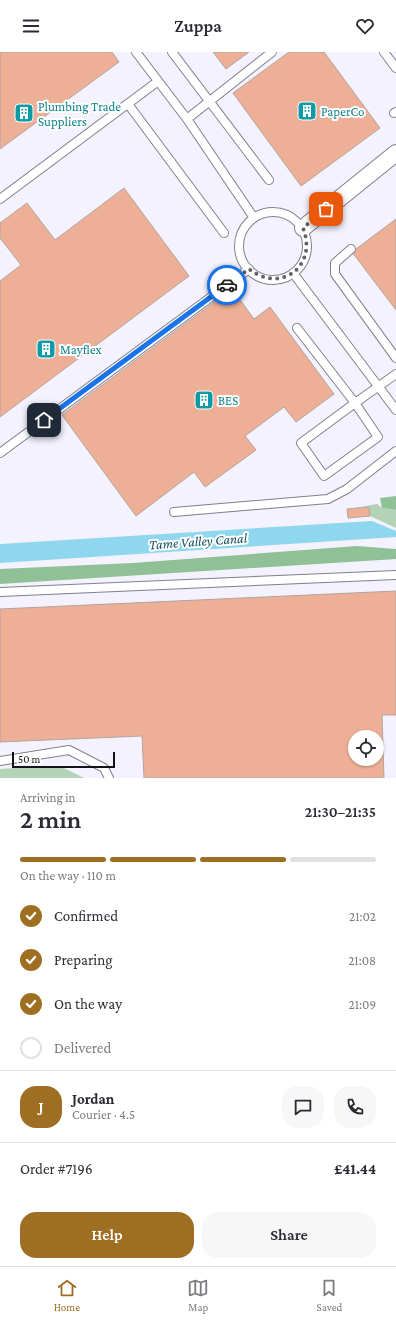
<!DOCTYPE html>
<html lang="en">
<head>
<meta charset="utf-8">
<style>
  body { margin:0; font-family:"Crimson Pro",serif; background:#f7f7f7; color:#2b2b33; height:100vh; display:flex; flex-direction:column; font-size:15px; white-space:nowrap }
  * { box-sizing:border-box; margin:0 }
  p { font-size:13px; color:#7c7c81 }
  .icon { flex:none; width:22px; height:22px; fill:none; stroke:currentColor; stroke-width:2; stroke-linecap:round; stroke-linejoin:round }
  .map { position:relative; height:726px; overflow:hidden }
  .drawer { display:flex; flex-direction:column; background:#fff; flex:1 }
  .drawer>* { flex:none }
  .fabs { position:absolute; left:348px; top:678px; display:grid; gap:8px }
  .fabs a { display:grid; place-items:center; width:36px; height:36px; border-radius:50%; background:#fff; box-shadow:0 1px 3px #0004; font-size:20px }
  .scale { position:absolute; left:12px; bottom:10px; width:103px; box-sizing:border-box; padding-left:4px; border:2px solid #131317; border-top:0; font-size:11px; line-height:14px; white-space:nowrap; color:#131317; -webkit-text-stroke:3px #fff; paint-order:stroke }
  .pin { position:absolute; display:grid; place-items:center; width:34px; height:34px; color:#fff; margin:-17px; border-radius:8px; box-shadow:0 2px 6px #0006 }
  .courier { position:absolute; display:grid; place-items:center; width:40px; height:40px; margin:-20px; border:3px solid #1a73e8; border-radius:50%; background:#fff; color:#222; box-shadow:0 1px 5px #0007 }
  .headline em { font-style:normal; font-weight:600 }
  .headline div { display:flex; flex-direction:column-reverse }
  .headline { display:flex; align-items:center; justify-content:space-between; height:68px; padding:0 20px }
  h1 { font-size:26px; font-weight:600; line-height:30px }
  .bar { display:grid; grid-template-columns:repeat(4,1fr); gap:6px 4px; align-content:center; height:48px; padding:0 20px }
  .bar i { height:5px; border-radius:3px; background:#e1e1e2 }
  .bar .current { background:#9e6f22 }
  .bar p { grid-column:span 4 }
  .line { display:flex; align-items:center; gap:10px; padding:0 20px; border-top:1px solid #e1e1e2 }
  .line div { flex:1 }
  .round { display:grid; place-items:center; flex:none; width:42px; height:42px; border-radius:16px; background:#f7f7f7 }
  ol { padding:0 20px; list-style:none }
  li { display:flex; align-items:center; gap:12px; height:44px }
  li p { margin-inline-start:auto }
  li .icon { padding:4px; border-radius:50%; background:#9e6f22; color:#fff; stroke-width:4 }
  li:last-child { color:#7c7c81 }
  li i { width:22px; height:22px; border:2px solid #e1e1e2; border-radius:50% }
  .cta { display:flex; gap:8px; margin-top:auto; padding:8px 20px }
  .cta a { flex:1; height:46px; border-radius:16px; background:#9e6f22; color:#fff; font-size:16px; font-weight:600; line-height:46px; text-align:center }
  .cta a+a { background:#f7f7f7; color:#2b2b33 }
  header { display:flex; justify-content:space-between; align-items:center; height:52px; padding:0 20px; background:#fff; font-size:18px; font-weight:600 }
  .menu { display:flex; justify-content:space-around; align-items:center; height:56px; border-top:1px solid #e1e1e2; background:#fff; font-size:11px; color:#7c7c81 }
  .menu a { display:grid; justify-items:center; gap:2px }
  .menu .current { color:#9e6f22 }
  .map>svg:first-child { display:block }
  .green { fill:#b2d3b5 }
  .forest { fill:#90c095 }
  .water { fill:#8ed7ef }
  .building { fill:#edaf96; stroke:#b2a49e; fill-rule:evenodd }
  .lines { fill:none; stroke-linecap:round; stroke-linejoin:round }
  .service-casing { stroke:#817f8c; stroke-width:10 }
  .minor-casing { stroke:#817f8c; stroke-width:18 }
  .service { stroke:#fff; stroke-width:8 }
  .minor { stroke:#fff; stroke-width:16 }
  .done { stroke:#626168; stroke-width:4; stroke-dasharray:0 7.2 }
  .route { stroke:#1a73e8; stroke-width:5 }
  .labels { text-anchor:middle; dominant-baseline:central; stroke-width:4; stroke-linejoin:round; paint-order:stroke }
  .culture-label { font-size:13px; fill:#0d838f; stroke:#fff; text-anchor:start }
  .water-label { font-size:14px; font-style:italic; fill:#135162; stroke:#fff }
</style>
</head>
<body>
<header><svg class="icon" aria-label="menu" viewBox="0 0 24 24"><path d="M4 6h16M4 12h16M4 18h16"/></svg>Zuppa<svg class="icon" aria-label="heart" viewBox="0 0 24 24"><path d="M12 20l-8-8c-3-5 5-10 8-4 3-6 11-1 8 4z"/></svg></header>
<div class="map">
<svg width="396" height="726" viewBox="0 0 396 726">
  <rect width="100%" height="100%" fill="#f4f2fe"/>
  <!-- green -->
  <path class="green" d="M 377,452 L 382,456 L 396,458 L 396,476 L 370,464 L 369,455 L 355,456 Z
    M 31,715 L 64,716 L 84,726 L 0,726 L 0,717 Z"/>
  <!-- forest -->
  <path class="forest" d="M 396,444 L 396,458 L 382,456 L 380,446 Z
    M 357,494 L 396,497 L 396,507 L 0,532 L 0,517 L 133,511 Z"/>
  <!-- water -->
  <path class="water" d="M 372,469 L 396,479 L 396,485 L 0,511 L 0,492 Z"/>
  <!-- building -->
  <path class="building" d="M 0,0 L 112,0 L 119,10 L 0,97 Z
    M 213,0 L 249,0 L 226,17 Z
    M 289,0 L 324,0 L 380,76 L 301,134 L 233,41 Z
    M 124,136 L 189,224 L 0,365 L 0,229 L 21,213 L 0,186 L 0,171 L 27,151 L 55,188 Z
    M 396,167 L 396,258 L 352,200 Z
    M 232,237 L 254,267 L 270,255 L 334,342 L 296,370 L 284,355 L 245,384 L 256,398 L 205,435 L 194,420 L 136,464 L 62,363 Z
    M 369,455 L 370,464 L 348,466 L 347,457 Z
    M 396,539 L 396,663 L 382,663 L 384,726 L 144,726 L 142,684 L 0,690 L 0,557 ZM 355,685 L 377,685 L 377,707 L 355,707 Z"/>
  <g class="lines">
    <!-- service casing -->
    <g class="service-casing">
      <path id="service" d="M 136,0 L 187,67 L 254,166
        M 172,0 L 269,128
        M 384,0 L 396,16
        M 128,52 L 224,181
        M 394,61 L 396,60
        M 187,67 L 272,0
        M 0,147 L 157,30
        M239 194a34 34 0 1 1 68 0a34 34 0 1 1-68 0Z
        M 351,197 L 335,211 L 335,222 L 396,306
        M 293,221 L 396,358
        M 297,276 L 355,351 L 301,391 L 324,424 L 378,385 L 355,351 L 396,322
        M 0,401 L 249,217
        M 174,460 L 328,447 L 347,437 L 396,399
        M 0,540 L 396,523
        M 0,709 L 69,698 L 104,716 L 109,726"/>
    </g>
    <!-- minor casing -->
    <g class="minor-casing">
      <path id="minor" d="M 303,176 L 396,101"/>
    </g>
    <!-- service -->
    <use href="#service" class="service"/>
    <!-- minor -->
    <use href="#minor" class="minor"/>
  </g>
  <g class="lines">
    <!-- done -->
    <path class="done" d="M 227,233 L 249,217 C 281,242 318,214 303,176 L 326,157"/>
    <!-- route -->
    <path class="route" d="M 44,368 L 227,233"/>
  </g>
  <!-- icons -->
  <defs>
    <g id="building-square" transform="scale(1)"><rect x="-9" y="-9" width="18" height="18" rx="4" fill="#0f9aa8" stroke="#fff"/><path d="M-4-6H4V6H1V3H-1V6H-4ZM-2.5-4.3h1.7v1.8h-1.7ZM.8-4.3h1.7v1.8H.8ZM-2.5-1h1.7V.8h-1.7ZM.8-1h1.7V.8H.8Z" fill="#fff"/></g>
  </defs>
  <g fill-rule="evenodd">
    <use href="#building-square" x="307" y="59"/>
    <use href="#building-square" x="24" y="61"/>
    <use href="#building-square" x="46" y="297"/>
    <use href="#building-square" x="204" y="348"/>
  </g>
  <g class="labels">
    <!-- culture labels -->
    <g class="culture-label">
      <text x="38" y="54">Plumbing Trade<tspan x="38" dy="15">Suppliers</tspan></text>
      <text x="321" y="59">PaperCo</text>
      <text x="60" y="297">Mayflex</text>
      <text x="218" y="348">BES</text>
    </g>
    <!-- water labels -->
    <g class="water-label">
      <text transform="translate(198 489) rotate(-4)">Tame Valley Canal</text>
    </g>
  </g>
</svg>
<div class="fabs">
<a><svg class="icon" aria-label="locate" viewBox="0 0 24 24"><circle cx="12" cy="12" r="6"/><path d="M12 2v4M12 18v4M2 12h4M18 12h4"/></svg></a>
</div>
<div class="scale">50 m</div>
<div class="pin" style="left:326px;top:157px;background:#ea580c"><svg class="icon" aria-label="bag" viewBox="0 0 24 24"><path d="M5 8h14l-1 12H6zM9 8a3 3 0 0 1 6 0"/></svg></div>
<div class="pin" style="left:44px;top:368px;background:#1f2937"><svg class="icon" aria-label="home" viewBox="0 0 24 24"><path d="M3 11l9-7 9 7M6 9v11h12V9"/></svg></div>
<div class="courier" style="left:227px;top:233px"><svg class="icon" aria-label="car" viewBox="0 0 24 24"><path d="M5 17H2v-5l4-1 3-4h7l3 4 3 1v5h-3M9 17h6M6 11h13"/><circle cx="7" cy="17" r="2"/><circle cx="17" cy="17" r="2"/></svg></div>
</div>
<section class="drawer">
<div class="headline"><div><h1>2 min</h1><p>Arriving in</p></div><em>21:30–21:35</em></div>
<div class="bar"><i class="current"></i><i class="current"></i><i class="current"></i><i></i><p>On the way · 110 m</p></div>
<ol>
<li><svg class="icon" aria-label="check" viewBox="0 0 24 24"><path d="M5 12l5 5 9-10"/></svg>Confirmed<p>21:02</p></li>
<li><svg class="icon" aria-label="check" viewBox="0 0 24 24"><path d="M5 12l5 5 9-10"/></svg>Preparing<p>21:08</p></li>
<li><svg class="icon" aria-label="check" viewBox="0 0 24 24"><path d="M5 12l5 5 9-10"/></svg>On the way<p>21:09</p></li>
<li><i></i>Delivered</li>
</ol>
<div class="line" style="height:72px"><b class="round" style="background:#9e6f22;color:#fff">J</b><div><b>Jordan</b><p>Courier · 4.5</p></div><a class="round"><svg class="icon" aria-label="chat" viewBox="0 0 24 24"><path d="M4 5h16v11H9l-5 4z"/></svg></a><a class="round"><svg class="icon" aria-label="phone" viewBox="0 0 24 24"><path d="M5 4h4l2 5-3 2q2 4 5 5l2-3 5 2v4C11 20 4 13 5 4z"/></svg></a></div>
<div class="line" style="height:52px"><div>Order #7196</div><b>£41.44</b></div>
<div class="cta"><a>Help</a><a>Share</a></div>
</section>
<nav class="menu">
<a class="current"><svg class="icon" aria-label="home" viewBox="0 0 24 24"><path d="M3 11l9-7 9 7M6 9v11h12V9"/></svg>Home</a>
<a><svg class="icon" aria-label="map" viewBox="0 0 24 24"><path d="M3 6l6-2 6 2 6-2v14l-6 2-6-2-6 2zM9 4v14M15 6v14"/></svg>Map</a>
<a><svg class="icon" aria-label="saved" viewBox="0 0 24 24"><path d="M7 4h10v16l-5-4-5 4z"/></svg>Saved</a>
</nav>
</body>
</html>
